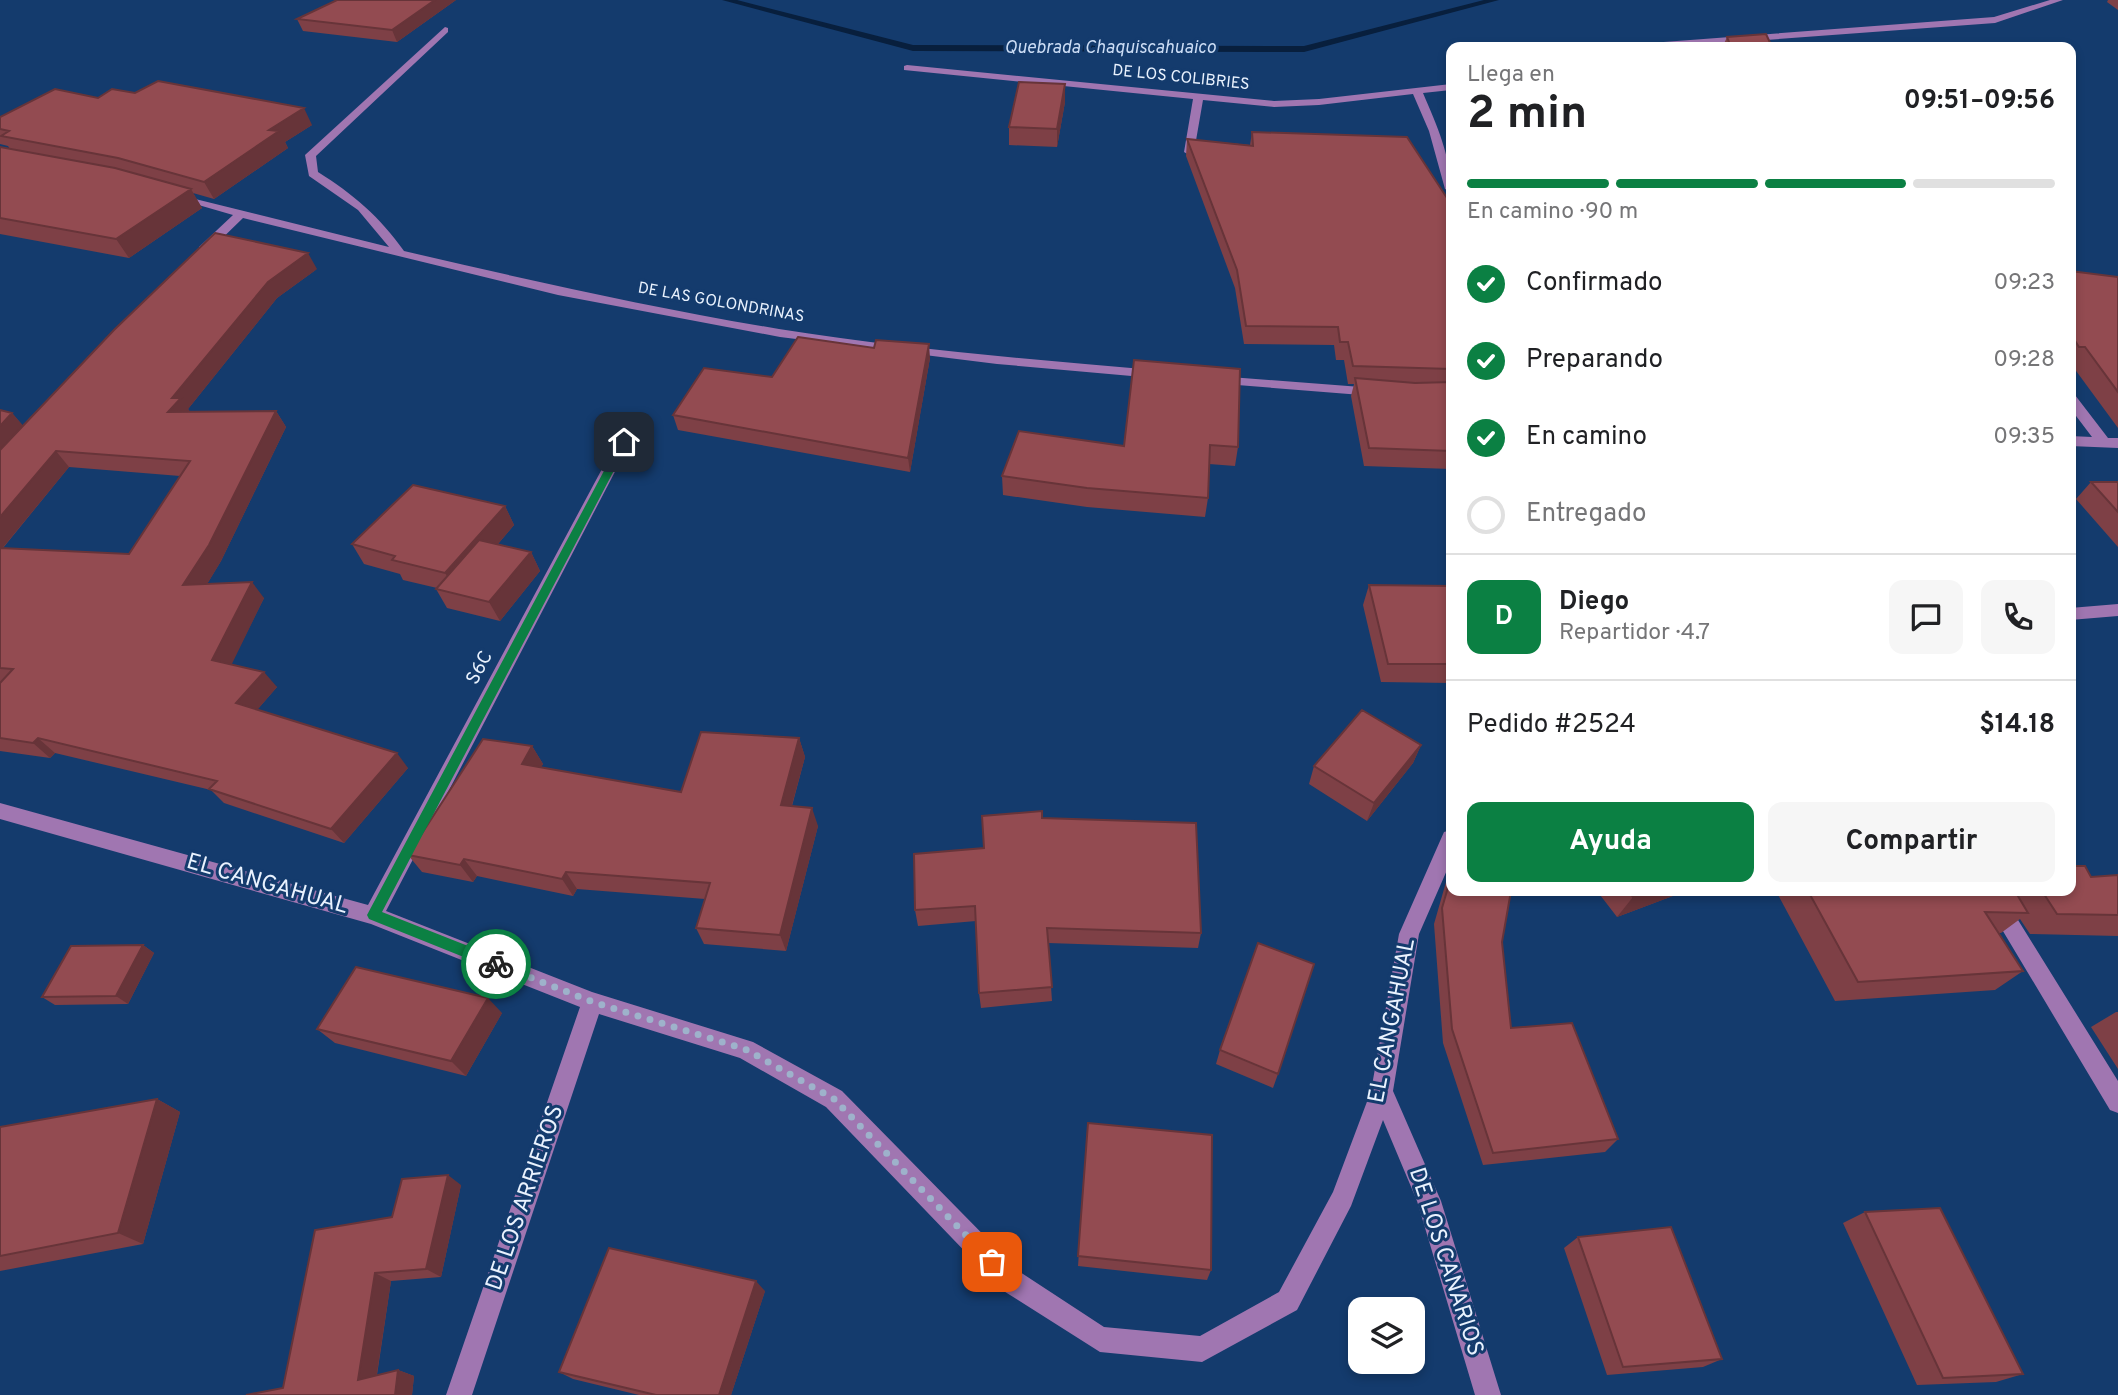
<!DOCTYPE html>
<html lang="es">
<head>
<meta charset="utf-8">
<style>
  body { margin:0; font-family:Overpass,sans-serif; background:#f6f6f6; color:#202124; height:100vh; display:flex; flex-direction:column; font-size:26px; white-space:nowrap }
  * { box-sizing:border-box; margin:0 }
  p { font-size:23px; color:#757577 }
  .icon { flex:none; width:38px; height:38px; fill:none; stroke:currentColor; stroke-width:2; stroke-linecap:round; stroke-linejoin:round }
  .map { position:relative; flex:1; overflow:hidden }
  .sheet { position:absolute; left:1446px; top:42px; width:630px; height:854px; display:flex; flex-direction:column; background:#fff; border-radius:14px; box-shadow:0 4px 10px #0003 }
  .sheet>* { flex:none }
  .fabs { position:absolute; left:1348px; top:1297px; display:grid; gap:14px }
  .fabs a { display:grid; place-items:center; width:77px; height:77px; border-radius:14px; background:#fff; box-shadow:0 4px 10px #0003; font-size:35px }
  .pin { position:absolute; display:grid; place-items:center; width:60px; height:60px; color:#fff; margin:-30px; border-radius:14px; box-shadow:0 4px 10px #0006 }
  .courier { position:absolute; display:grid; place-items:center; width:70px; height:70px; margin:-35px; border:5px solid #0b8043; border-radius:50%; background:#fff; color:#222; box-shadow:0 2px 9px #0007 }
  .summary em { font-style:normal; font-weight:700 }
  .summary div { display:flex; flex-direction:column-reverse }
  .summary { display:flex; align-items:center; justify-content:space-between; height:119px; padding:0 21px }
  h1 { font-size:46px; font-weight:700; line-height:52px }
  .bar { display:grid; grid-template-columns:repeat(4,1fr); gap:10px 7px; align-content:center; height:84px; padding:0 21px }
  .bar i { height:9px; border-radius:5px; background:#e0e0e0 }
  .bar .selected { background:#0b8043 }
  .bar p { grid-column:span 4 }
  .line { display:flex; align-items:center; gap:18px; padding:0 21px; border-top:2px solid #e0e0e0 }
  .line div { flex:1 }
  .round { display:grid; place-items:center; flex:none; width:74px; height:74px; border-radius:14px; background:#f6f6f6 }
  ol { padding:0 21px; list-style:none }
  li { display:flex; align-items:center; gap:21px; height:77px }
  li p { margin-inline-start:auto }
  li .icon { padding:7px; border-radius:50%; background:#0b8043; color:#fff; stroke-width:4 }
  li:last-child { color:#757577 }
  li i { width:38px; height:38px; border:4px solid #e0e0e0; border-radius:50% }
  .action { display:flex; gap:14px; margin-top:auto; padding:14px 21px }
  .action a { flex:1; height:80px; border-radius:14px; background:#0b8043; color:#fff; font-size:28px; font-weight:700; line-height:80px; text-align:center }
  .action a+a { background:#f6f6f6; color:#202124 }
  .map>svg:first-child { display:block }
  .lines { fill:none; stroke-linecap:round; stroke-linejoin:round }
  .stream { fill:#081f3d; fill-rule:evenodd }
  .minor { fill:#a076b1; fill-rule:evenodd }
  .wall { fill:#7e4046; fill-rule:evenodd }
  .shaded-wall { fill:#673439 }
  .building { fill:#934b51; stroke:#673439; stroke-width:2 }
  .route { fill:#0b8043 }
  .done { stroke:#9eb2cb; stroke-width:7; stroke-dasharray:0 12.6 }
  .labels { text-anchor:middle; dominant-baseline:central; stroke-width:6; stroke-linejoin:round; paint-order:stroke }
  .far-street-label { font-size:16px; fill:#e9f2fe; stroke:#143b6d }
  .far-water-label { font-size:18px; font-style:italic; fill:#ccddf5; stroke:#143b6d }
  .street-label { font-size:19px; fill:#e9f2fe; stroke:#143b6d }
  .near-street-label { font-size:23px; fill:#e9f2fe; stroke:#143b6d }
</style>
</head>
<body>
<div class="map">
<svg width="2118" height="1395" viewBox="0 0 2118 1395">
  <rect width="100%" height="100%" fill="#143b6d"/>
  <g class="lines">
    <!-- stream -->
    <path class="stream" d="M 722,0 L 737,0 L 913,45 L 1304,46 L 1484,0 L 1499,0 L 1304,52 L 913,51 Z"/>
    <!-- minor -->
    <path class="minor" d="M 2050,0 L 2063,0 L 1995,23 L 1672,47 L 1632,47 L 1637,44 L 1994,17 Z
      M 445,27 L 448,28 L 448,32 L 316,156 L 318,172 C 353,194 380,217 404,251 C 528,280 653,308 779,329 C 903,349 1029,359 1154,370 L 1161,374 L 1154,378 L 997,364 L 780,337 L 558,295 L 243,218 L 207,253 L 199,253 L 199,247 L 233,215 L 171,197 L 171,193 L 389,247 L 358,210 L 309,176 L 305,155 Z
      M 907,65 L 1274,101 L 1319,99 L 1451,84 L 1451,90 L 1423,93 C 1437,126 1451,156 1451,192 L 1445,189 L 1429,131 L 1413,94 L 1319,105 L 1274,107 L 1203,100 L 1194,152 L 1189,155 L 1184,152 L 1193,99 L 904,70 L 904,66 Z
      M 1217,376 L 1374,388 L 1381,392 L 1374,396 L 1212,383 L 1212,377 Z
      M 2070,394 L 2075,395 L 2108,438 L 2118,438 L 2118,448 L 2070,446 L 2070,436 L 2092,437 L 2070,408 Z
      M 624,436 L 631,441 L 386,911 L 592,992 L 753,1042 L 842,1091 L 1020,1272 L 1104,1327 L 1200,1336 L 1279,1292 L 1333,1192 L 1371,1091 L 1399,934 L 1444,832 L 1451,830 L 1451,861 L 1419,934 L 1393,1091 L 1441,1201 L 1501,1395 L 1475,1395 L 1417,1201 L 1383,1120 L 1351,1206 L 1297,1310 L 1202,1362 L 1100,1352 L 1002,1290 L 826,1107 L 740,1058 L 599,1014 L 472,1395 L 446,1395 L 580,1007 L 371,924 L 0,819 L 0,803 L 368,905 L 617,441 Z
      M 2118,604 L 2118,616 L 2070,620 L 2070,608 Z
      M 1979,891 L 2000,891 L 2118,1081 L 2118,1113 L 2110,1110 Z"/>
  </g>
  <!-- wall -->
  <path class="wall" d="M 456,0 L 397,42 L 303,31 L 297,19 Z
    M 2108,0 L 2118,0 L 2118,10 L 2107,2 Z
    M 1727,37 L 1772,47 L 1723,47 L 1723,46 Z
    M 98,98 L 312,125 L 285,142 L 288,148 L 214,199 L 193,193 L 202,208 L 129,258 L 0,234 L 0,147 L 10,149 L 8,146 L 0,144 L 0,117 Z
    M 1065,102 L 1057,147 L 1009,145 L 1009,127 Z
    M 1252,132 L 1451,204 L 1451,469 L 1364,466 L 1351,396 L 1354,384 L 1348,384 L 1344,360 L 1336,360 L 1334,345 L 1244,344 L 1235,288 L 1186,156 L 1187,139 L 1250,145 Z
    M 317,269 L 277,298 L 188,409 L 190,412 L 276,411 L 286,427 L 221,561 L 207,584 L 264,598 L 231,664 L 277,687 L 257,710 L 408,768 L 344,843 L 224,803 L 211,790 L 55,753 L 50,758 L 0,751 L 0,410 L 12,413 L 23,426 ZM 69,467 L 180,476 L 129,554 L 3,548 Z
    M 2070,271 L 2118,277 L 2118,428 L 2071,364 L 2070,364 Z
    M 930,358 L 910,472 L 678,430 L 673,415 Z
    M 1134,360 L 1238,447 L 1235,466 L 1209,464 L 1208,498 L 1205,517 L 1087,507 L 1003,495 L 1002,476 L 1124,446 Z
    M 2091,482 L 2118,482 L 2118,547 L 2076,499 Z
    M 505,506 L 514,525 L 498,544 L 531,552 L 540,571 L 500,621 L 447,608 L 436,589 L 437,588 L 403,580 L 400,574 L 364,564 L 352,544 Z
    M 1369,585 L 1451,586 L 1451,683 L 1381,682 L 1363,605 Z
    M 799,738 L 805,757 L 792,806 L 818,826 L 786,951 L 704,944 L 696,928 L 705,899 L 577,889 L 573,896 L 477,876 L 473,882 L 422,872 L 408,855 L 532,746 L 543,764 L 541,767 L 681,792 Z
    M 1421,745 L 1413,763 L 1367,821 L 1309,784 L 1314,766 Z
    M 1042,818 L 1201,933 L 1198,948 L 1048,943 L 1052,1001 L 981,1008 L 979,993 L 976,921 L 918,926 L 915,910 L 984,848 Z
    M 1451,869 L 1451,891 L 1502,942 L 1511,1028 L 1618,1139 L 1605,1152 L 1483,1165 L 1443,1043 L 1434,924 L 1448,875 Z
    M 2118,875 L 2118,936 L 2030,934 L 2020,919 L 2001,933 L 1998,933 L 2023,971 L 1995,990 L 1835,1001 L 1776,891 L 2070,891 L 2091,877 Z
    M 1597,891 L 1686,891 L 1617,917 Z
    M 143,945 L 154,953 L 128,1004 L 55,1005 L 42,997 Z
    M 2116,1012 L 2118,1012 L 2118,1069 L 2091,1027 Z
    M 502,1013 L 466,1076 L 335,1043 L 317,1029 Z
    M 1220,1050 L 1278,1074 L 1273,1088 L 1216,1064 Z
    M 157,1099 L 180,1112 L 143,1244 L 0,1271 L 0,1127 Z
    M 1088,1123 L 1211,1270 L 1207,1280 L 1078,1266 Z
    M 461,1185 L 441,1277 L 391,1281 L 377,1375 L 398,1370 L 414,1376 L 412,1395 L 246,1395 L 283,1388 L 392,1217 Z
    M 1865,1212 L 2023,1374 L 1996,1382 L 1917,1385 L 1843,1223 Z
    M 1578,1237 L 1722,1359 L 1703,1367 L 1607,1375 L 1564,1248 Z
    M 765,1291 L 731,1395 L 639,1395 L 573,1379 L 559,1372 Z"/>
  <!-- shaded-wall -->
  <path class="shaded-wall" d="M 435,0 L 456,0 L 397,42 L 392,30 Z
    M 1065,84 L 1065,102 L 1057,147 L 1057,129 Z
    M 304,108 L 312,125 L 285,142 L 288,148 L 214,199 L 204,182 L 269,130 Z
    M 191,189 L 202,208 L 129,258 L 116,239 Z
    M 308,253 L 317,269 L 277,298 L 188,409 L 192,414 L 168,412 L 172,398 L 268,282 Z
    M 929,344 L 930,358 L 910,472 L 908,458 Z
    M 276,411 L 286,427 L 221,561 L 197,601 L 183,585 Z
    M 12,413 L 26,429 L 0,457 L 0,426 Z
    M 56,451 L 69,467 L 0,551 L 0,517 Z
    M 505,506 L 514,525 L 457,592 L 445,573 Z
    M 531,552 L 540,571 L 500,621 L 489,602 Z
    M 252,582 L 264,598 L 226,676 L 212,660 Z
    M 264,672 L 277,687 L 250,718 L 236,703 Z
    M 38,738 L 55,753 L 50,758 L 33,743 Z
    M 799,738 L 805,757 L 787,823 L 781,805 Z
    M 1421,745 L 1413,763 L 1367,821 L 1374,803 Z
    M 532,746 L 543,764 L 533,782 L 522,764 Z
    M 397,753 L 408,768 L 344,843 L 331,829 Z
    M 812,808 L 818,826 L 786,951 L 780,935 Z
    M 464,859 L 477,876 L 473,882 L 460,865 Z
    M 566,872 L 577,889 L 573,896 L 562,879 Z
    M 1649,891 L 1686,891 L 1617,917 L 1633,897 Z
    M 143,945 L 154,953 L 128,1004 L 116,996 Z
    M 488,998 L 502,1013 L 466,1076 L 451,1061 Z
    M 157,1099 L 180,1112 L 143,1244 L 118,1233 Z
    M 448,1175 L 461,1185 L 441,1277 L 426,1269 Z
    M 375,1273 L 391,1281 L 375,1386 L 358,1380 Z
    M 756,1281 L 765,1291 L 731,1395 L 719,1395 Z
    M 398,1370 L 414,1376 L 412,1395 L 395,1395 Z"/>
  <!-- building -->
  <path class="building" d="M 337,0 L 435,0 L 392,30 L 297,19 Z
    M 1766,34 L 1772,47 L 1731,47 L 1727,37 Z
    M 158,81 L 304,108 L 269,130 L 279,131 L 204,182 L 118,158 L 1,136 L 9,131 L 0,129 L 0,117 L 55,89 L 98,98 L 112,89 L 135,93 Z
    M 1019,82 L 1065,84 L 1057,129 L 1009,127 Z
    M 1252,132 L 1407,137 L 1451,204 L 1451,369 L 1353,366 L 1348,342 L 1340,342 L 1338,327 L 1246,326 L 1237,270 L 1187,139 L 1253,146 Z
    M 0,147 L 115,168 L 191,189 L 116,239 L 0,218 Z
    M 215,233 L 308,253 L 268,282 L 172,398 L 181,398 L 168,412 L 276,411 L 209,545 L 183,585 L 252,582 L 212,660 L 264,672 L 236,703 L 397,753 L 331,829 L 209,789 L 217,781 L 38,738 L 33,743 L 0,738 L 0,683 L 13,669 L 0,668 L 0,548 L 129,554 L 190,461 L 56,451 L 0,517 L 0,450 L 114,330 Z
    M 2070,271 L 2118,277 L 2118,392 L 2085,347 L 2079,347 L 2070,333 Z
    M 798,337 L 874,348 L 876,340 L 929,344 L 908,458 L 673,415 L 704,368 L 772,377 Z
    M 1134,360 L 1240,369 L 1238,447 L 1210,445 L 1208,498 L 1087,488 L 1002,476 L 1019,431 L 1124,446 Z
    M 1355,378 L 1415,383 L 1451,382 L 1451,451 L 1369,448 Z
    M 0,410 L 12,413 L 0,426 Z
    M 2091,482 L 2118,482 L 2118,512 Z
    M 413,485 L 505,506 L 445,573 L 392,560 L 395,556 L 352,544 Z
    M 479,540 L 531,552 L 489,602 L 436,589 Z
    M 1369,585 L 1451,586 L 1451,664 L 1388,664 Z
    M 1362,710 L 1421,745 L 1374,803 L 1314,766 Z
    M 701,732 L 799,738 L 781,805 L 812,808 L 780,935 L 696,928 L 710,883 L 566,872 L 562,879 L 464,859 L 460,865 L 408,855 L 483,739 L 532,746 L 522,764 L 681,792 Z
    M 1042,811 L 1042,818 L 1196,823 L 1201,933 L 1047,928 L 1052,987 L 979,993 L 975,906 L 915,910 L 914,854 L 984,848 L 982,816 Z
    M 2070,866 L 2085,866 L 2091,877 L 2118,875 L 2118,915 L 2057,914 L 2042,891 L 2070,891 Z
    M 1451,877 L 1451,891 L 1511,891 L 1502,942 L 1511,1028 L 1572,1023 L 1618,1139 L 1493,1153 L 1452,1029 L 1442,908 Z
    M 1629,891 L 1649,891 L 1633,897 Z
    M 1808,891 L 2015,891 L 2028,913 L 1985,912 L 2023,971 L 1858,982 Z
    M 1258,943 L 1314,964 L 1278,1074 L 1220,1050 Z
    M 143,945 L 116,996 L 42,997 L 71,946 Z
    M 356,967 L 488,998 L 451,1061 L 317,1029 Z
    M 157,1099 L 118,1233 L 0,1256 L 0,1127 Z
    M 1088,1123 L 1212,1135 L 1211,1270 L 1078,1256 Z
    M 448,1175 L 426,1269 L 375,1273 L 358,1380 L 398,1370 L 395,1395 L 246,1395 L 283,1388 L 315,1230 L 392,1217 L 402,1179 Z
    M 1940,1208 L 2023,1374 L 1943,1378 L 1865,1212 Z
    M 1671,1227 L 1722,1359 L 1623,1367 L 1578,1237 Z
    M 609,1248 L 756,1281 L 719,1395 L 656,1395 L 559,1372 Z"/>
  <!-- route -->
  <path class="route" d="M 621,439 L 629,442 L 382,912 L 501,959 L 501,968 L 496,970 L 369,919 L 367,915 Z"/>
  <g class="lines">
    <!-- done -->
    <path class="done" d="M 496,964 L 593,1002 L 745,1049 L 834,1099 L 992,1262"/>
  </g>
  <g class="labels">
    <!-- far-street labels -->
    <g class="far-street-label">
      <text transform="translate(1181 78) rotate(6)">DE LOS COLIBRIES</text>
      <text transform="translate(721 303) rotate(10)">DE LAS GOLONDRINAS</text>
    </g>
    <!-- far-water labels -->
    <g class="far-water-label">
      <text x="1110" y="48">Quebrada Chaquiscahuaico</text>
    </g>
    <!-- street labels -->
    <g class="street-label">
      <text transform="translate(480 668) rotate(-62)">S6C</text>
    </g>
    <!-- near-street labels -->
    <g class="near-street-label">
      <text transform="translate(267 885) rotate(16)">EL CANGAHUAL</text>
      <text transform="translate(1393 1021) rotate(-79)">EL CANGAHUAL</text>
      <text transform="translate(526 1198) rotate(-71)">DE LOS ARRIEROS</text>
      <text transform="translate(1445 1262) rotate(72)">DE LOS CANARIOS</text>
    </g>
  </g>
</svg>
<div class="fabs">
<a><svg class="icon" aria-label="layers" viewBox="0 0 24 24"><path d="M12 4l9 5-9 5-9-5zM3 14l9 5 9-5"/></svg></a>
</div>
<div class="pin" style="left:992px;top:1262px;background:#ea580c"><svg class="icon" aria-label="bag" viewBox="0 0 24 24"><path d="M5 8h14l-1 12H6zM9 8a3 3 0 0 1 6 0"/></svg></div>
<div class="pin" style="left:624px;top:442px;background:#1f2937"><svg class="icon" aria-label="home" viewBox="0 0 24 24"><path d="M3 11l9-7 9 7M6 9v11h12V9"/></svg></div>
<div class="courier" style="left:496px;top:964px"><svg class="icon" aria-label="bike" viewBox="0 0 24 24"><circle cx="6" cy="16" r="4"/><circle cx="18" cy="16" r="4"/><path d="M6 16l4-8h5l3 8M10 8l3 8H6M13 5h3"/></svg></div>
<section class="sheet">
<div class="summary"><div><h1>2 min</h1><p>Llega en</p></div><em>09:51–09:56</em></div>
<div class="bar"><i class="selected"></i><i class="selected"></i><i class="selected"></i><i></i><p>En camino · 90 m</p></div>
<ol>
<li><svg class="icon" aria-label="check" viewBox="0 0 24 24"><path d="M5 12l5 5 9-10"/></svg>Confirmado<p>09:23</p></li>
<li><svg class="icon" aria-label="check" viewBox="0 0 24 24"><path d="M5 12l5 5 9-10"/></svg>Preparando<p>09:28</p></li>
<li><svg class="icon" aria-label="check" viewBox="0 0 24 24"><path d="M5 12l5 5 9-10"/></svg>En camino<p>09:35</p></li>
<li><i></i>Entregado</li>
</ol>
<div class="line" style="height:126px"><b class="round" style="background:#0b8043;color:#fff">D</b><div><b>Diego</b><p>Repartidor · 4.7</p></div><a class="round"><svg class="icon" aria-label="chat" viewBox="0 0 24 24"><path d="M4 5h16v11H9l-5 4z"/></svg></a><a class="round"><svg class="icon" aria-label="phone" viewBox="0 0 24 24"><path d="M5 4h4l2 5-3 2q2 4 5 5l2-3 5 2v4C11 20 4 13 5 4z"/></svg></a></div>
<div class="line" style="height:91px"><div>Pedido #2524</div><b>$14.18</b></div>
<div class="action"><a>Ayuda</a><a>Compartir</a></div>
</section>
</div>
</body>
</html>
